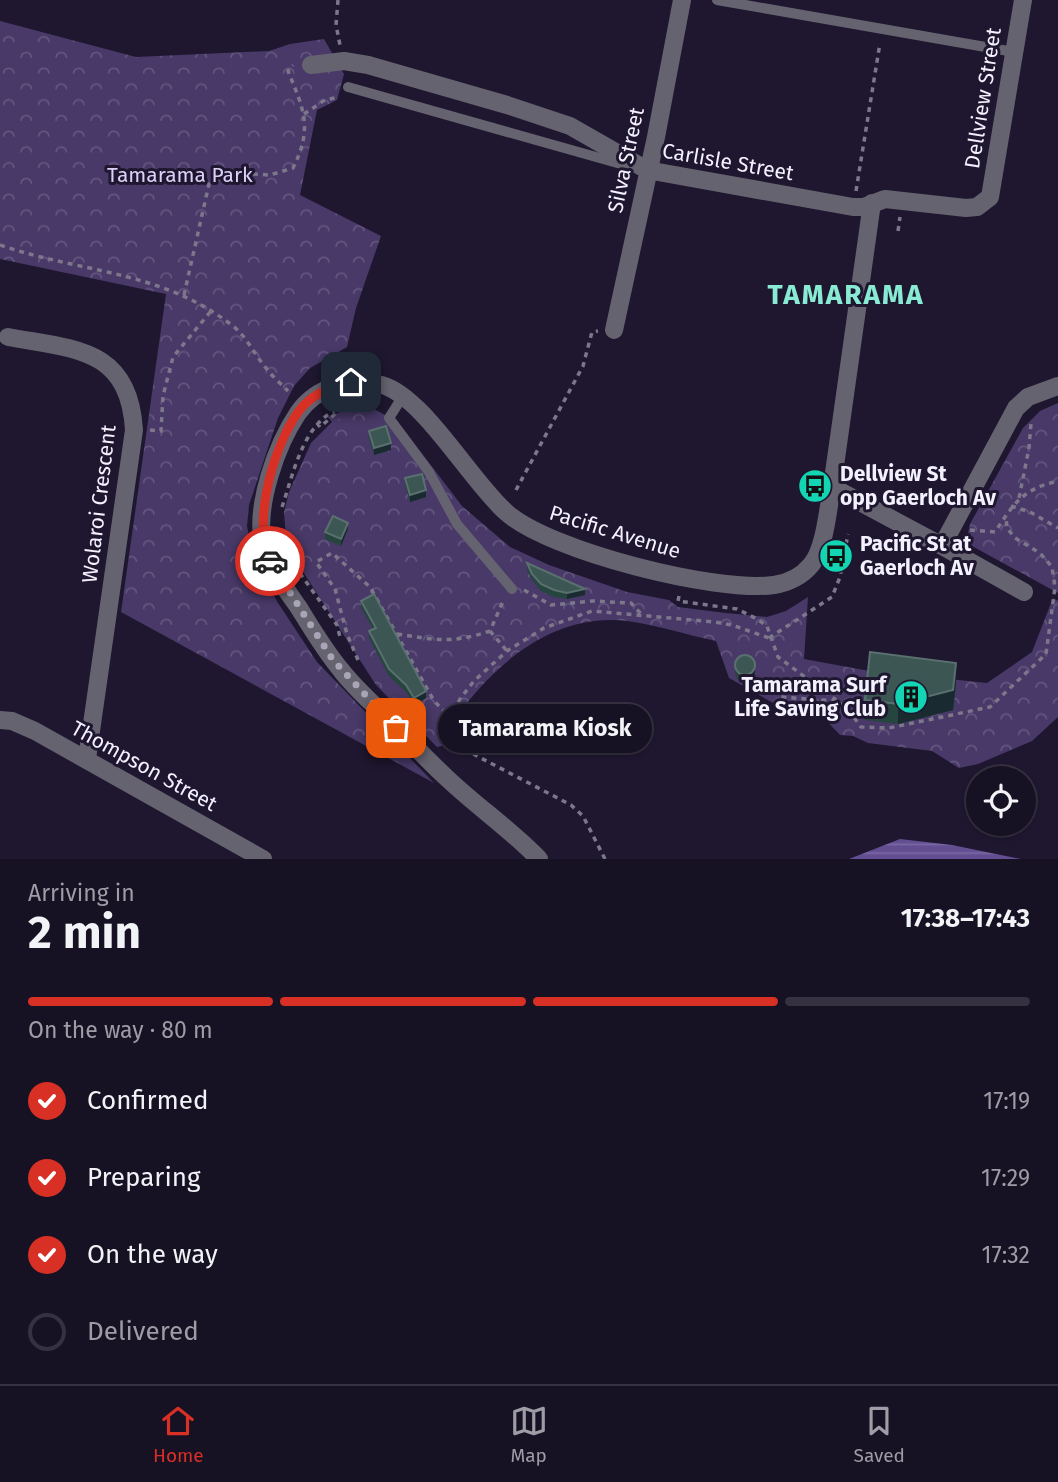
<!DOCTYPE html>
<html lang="en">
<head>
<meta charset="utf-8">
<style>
  body { margin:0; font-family:"Fira Sans",sans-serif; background:#1f1a2b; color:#f1f3f6; height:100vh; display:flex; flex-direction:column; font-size:26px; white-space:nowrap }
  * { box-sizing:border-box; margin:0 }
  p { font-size:23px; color:#9e9da6 }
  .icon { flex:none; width:38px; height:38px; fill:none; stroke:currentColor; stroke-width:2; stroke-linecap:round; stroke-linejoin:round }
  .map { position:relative; height:859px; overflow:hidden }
  .details { display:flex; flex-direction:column; background:#161123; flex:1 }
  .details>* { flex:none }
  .tools { position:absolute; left:966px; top:766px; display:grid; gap:14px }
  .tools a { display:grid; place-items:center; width:70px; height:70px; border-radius:50%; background:#161123; box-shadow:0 2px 5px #0004,0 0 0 2px #353141; font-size:35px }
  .pin { position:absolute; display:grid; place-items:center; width:60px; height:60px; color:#fff; margin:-30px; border-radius:14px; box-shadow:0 4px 10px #0006 }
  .courier { position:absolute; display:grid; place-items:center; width:70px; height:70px; margin:-35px; border:5px solid #d93025; border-radius:50%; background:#fff; color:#222; box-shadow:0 2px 9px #0007 }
  .bubble { position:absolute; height:49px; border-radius:24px; background:#161123; box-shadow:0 2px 5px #0004,0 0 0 2px #353141; font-size:23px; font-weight:700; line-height:49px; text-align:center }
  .overview em { font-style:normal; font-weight:700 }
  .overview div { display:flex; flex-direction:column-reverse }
  .overview { display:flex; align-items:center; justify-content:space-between; height:119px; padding:0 28px }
  h1 { font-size:46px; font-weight:700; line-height:52px }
  .bar { display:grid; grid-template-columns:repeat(4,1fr); gap:10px 7px; align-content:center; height:84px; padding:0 28px }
  .bar i { height:9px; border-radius:5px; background:#353141 }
  .bar .selected { background:#d93025 }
  .bar p { grid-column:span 4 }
  ol { padding:0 28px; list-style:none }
  li { display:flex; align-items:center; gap:21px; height:77px }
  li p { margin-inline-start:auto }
  li .icon { padding:7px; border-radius:50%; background:#d93025; color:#fff; stroke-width:4 }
  li:last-child { color:#9e9da6 }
  li i { width:38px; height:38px; border:4px solid #353141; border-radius:50% }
  .dock { display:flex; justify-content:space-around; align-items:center; height:98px; border-top:2px solid #353141; background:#161123; font-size:19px; color:#9e9da6 }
  .dock a { display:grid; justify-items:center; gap:4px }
  .dock .selected { color:#d93025 }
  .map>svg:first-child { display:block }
  .park { fill:url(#park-crowns) }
  .water { fill:url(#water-rules) }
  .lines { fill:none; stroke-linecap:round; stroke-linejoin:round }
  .path { stroke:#7c778a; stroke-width:3.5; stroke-dasharray:5 5; stroke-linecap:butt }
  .lane { stroke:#666370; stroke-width:10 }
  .street { stroke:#666370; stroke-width:18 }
  .wall { fill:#26453e }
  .shaded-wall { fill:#192b30 }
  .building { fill:#3c5753; stroke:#59706e; stroke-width:2 }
  .done { stroke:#a9a5b6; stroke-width:7; stroke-dasharray:0 12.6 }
  .route { stroke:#d93025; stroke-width:9 }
  .labels { text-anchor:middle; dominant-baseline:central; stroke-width:6; stroke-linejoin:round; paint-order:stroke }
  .street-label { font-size:21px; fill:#f4f1ff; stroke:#1e172f }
  .park-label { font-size:21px; fill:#dbd1f8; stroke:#1e172f }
  .poi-label { font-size:21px; font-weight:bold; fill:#f4f1ff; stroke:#1e172f; text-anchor:start }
  .district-label { font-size:28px; font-weight:bold; letter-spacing:2px; fill:#89ebd3; stroke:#1e172f }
</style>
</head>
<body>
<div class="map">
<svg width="1058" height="859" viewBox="0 0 1058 859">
  <defs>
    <pattern id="park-crowns" width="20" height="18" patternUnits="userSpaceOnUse" patternTransform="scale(1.75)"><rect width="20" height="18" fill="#483968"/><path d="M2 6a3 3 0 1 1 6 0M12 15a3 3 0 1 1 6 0" fill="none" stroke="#63567f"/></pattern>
    <pattern id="water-rules" width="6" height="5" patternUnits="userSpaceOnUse" patternTransform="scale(1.75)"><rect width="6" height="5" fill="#634e91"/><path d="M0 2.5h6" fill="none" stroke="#7a68a2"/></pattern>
  </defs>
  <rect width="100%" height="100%" fill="#1e172f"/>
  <!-- park -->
  <path class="park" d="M 0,21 L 136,57 L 269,51 L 290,44 L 324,39 L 344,74 L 337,100 L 317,110 L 300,195 L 381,236 L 356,308 L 347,347 L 310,368 L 294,386 L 278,418 L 249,505 L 247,526 L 251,547 L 256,564 L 278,603 L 317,662 L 434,783 L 121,612 L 166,294 L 0,259 Z
    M 1058,403 L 1058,593 L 972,546 L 967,537 L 970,524 L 1023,428 L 1040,411 Z
    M 352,407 L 374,409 L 398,422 L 462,506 L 510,547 L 549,565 L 627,592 L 669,600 L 678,607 L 726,613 L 767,617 L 786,611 L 808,597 L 804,659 L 864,670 L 987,683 L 1032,652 L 1053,598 L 1058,601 L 1058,717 L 1032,741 L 978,764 L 959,768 L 932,751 L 868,743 L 853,736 L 840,735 L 821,715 L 775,714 L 775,704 L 729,678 L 716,641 C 687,635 657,625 627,621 C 567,614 516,647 478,690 C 464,706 450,720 458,742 L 437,747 L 376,685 L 298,564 L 286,537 L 284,512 L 289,492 L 311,443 L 332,422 L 328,417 Z"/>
  <!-- water -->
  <path class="water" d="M 900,839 L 952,845 L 1021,859 L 849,859 Z"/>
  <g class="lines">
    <!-- path -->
    <path class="path" d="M 338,0 L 336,25 L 340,45
      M 304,114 L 325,100 L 339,97
      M 856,191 L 880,43
      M 898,231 L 900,217
      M 0,245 C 81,273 161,270 233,326 C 247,337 254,354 266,368 C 272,376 281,384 288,391
      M 184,295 L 209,184 L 234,173 L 270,175 L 293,168 C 313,128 304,110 288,71 L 293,65
      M 317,423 L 320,427 L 334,415 L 339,420
      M 150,430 L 161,431 L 163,396 L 173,357 L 211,311
      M 516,490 L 583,366 L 592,332 L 598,331
      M 1019,498 L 1029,448 L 1031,423 L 1029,421
      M 1011,506 L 1030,512 L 1058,528
      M 282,507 C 295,469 305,411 353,405 C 362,404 371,404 380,408
      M 970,530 L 995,532 C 1014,503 1023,489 1058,481
      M 282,536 L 290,558
      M 294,565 L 337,625 L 340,637
      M 524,590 L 551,605 L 593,601 L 631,603 L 643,616
      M 679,596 L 678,601 L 737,609 L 757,619 L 767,626 L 778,657 L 847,708 L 861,727 L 889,728 L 990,707 L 1046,654 L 1055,587 L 1052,567 L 1040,553 L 1015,538 L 1007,528 L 1006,516
      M 490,631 L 507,651
      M 397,634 C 436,640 451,644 490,631 L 504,599
      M 769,638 L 832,597 L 840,577 L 848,534
      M 358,660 L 347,634 L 335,589 L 316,562 L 332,553 L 370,587 L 434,701 L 450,717
      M 775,704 L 780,697 L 835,701
      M 605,859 L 583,816 L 571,805 L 475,755 L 449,733 L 450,717 L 460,699 L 474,681 L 507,651 L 544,628 L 592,611 L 715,622 L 732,625 L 769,638"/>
    <!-- lane -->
    <path class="lane" d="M 717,0 L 1014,52
      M 348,87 L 628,166
      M 403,396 L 389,418 L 429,472 L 457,524 L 512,589"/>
    <!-- street -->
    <path class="street" d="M 311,65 L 344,61 L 368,65 L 507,105 L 570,126 L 647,170 L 853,207 L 864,207 L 885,199 L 966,208 L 977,207 L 990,197 L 1023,0
      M 614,330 L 656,137 L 682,0
      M 8,337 C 73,349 129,347 134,430 L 87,759
      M 832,487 L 942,546 L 1016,408 L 1028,397 L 1058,386
      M 942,546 L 1024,592
      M 0,720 L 12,721 L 35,731 L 263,859
      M 539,859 C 512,831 479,808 450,781 C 427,760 406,737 384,715 C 369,700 353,686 341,670 C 325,651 312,629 299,608 C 285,588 269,567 263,543 C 255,505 277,444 298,413 C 316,387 352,376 382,385 C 424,397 471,482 507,513 C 550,551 716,593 774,585 C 788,583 802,576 811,565 C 825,549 828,508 832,487 L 872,203"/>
  </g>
  <!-- wall -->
  <path class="wall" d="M 369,431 L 391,450 L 374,455 L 369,438 Z
    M 405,478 L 426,497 L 410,502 L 405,485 Z
    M 348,529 L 341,546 L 325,539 L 325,532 Z
    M 527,563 L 585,595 L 567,599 L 554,597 L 541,591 L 532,580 L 527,570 Z
    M 361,601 L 426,698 L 414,705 L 406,692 L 389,676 L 369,638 L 369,631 L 373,629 L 361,608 Z
    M 735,666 L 755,672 L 753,678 L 747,682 L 737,679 L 735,673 Z
    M 956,683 L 953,710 L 898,724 L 865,720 L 865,700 Z"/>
  <!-- shaded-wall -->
  <path class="shaded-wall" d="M 391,443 L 391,450 L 374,455 L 374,448 Z
    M 426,490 L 426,497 L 410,502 L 410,495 Z
    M 348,523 L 348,529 L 341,546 L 341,539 Z
    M 585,589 L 585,595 L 567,599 L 567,593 Z
    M 956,663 L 956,683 L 953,710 L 898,724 L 898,704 Z
    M 755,665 L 755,672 L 753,678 L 747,682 L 747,675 Z
    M 426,691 L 426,698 L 414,705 L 414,698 Z"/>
  <!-- building -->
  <path class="building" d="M 386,426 L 391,443 L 374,448 L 369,431 Z
    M 422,474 L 426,490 L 410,495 L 405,478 Z
    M 333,516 L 348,523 L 341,539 L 325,532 Z
    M 527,563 L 585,589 L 567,593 L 554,590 L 541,584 L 532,574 Z
    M 374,594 L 426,691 L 414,698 L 406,685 L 389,669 L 369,631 L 376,628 L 361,601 Z
    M 870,652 L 956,663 L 953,690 L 898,704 L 865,700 Z
    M735 665a10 10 0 1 1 20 0a10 10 0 1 1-20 0Z"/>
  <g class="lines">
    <!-- done -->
    <path class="done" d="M 270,561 L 333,660 L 396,728"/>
    <!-- route -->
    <path class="route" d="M 270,561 C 251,522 275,438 303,406 C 316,393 334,385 351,382"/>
  </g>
  <!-- icons -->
  <defs>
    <g id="bus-disc" transform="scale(1.75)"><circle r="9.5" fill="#13d5b3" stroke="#1e172f"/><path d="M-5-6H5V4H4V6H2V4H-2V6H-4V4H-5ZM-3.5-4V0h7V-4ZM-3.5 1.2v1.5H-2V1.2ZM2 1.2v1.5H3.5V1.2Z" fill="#111"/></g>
    <g id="building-disc" transform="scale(1.75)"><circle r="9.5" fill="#13d5b3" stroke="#1e172f"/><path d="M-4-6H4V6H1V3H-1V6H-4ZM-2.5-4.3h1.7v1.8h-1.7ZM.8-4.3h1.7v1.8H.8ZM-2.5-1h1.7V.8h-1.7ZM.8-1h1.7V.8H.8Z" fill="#111"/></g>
  </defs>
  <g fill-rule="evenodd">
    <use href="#bus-disc" x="815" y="486"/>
    <use href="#bus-disc" x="836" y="556"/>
    <use href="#building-disc" x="911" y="697"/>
  </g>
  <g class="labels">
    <!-- street labels -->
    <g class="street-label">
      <text transform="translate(983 98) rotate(-81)">Dellview Street</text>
      <text transform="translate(626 160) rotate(-78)">Silva Street</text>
      <text transform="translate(728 162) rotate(10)">Carlisle Street</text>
      <text transform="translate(99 504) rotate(-83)">Wolaroi Crescent</text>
      <text transform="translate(615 532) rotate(17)">Pacific Avenue</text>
      <text transform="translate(144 766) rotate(29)">Thompson Street</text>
    </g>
    <!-- park labels -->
    <g class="park-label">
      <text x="180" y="175">Tamarama Park</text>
    </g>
    <!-- poi labels -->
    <g class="poi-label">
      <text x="840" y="474">Dellview St<tspan x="840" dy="24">opp Gaerloch Av</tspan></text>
      <text x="860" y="544">Pacific St at<tspan x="860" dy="24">Gaerloch Av</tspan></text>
      <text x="886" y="685" text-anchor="end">Tamarama Surf<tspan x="886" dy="24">Life Saving Club</tspan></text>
    </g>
    <!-- district labels -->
    <g class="district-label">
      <text x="846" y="294">TAMARAMA</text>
    </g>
  </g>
</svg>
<div class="tools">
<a><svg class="icon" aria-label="locate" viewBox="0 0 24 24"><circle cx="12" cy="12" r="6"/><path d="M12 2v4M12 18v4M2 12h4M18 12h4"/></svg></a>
</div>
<div class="pin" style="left:396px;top:728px;background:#ea580c"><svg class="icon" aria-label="bag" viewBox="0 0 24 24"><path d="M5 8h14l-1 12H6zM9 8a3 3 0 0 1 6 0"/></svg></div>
<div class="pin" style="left:351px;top:382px;background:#1f2937"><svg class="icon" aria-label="home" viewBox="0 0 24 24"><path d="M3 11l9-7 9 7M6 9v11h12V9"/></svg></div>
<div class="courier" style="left:270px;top:561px"><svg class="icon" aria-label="car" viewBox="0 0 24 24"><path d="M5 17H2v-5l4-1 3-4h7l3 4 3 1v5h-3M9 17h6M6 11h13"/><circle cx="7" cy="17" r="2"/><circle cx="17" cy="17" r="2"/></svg></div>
<div class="bubble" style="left:438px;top:704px;width:214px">Tamarama Kiosk</div>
</div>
<section class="details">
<div class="overview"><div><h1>2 min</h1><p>Arriving in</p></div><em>17:38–17:43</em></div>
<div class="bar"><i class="selected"></i><i class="selected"></i><i class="selected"></i><i></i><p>On the way · 80 m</p></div>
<ol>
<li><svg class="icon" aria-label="check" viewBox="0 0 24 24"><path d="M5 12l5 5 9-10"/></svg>Confirmed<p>17:19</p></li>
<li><svg class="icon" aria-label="check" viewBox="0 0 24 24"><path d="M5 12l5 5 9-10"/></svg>Preparing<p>17:29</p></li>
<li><svg class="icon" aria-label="check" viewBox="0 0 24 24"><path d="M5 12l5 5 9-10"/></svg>On the way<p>17:32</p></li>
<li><i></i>Delivered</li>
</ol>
</section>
<nav class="dock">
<a class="selected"><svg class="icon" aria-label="home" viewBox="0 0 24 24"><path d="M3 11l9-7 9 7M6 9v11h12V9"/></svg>Home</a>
<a><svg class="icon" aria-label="map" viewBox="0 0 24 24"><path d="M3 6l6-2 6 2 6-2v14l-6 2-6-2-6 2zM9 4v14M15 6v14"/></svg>Map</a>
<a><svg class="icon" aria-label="saved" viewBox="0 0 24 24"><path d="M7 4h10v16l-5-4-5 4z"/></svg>Saved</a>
</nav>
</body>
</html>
